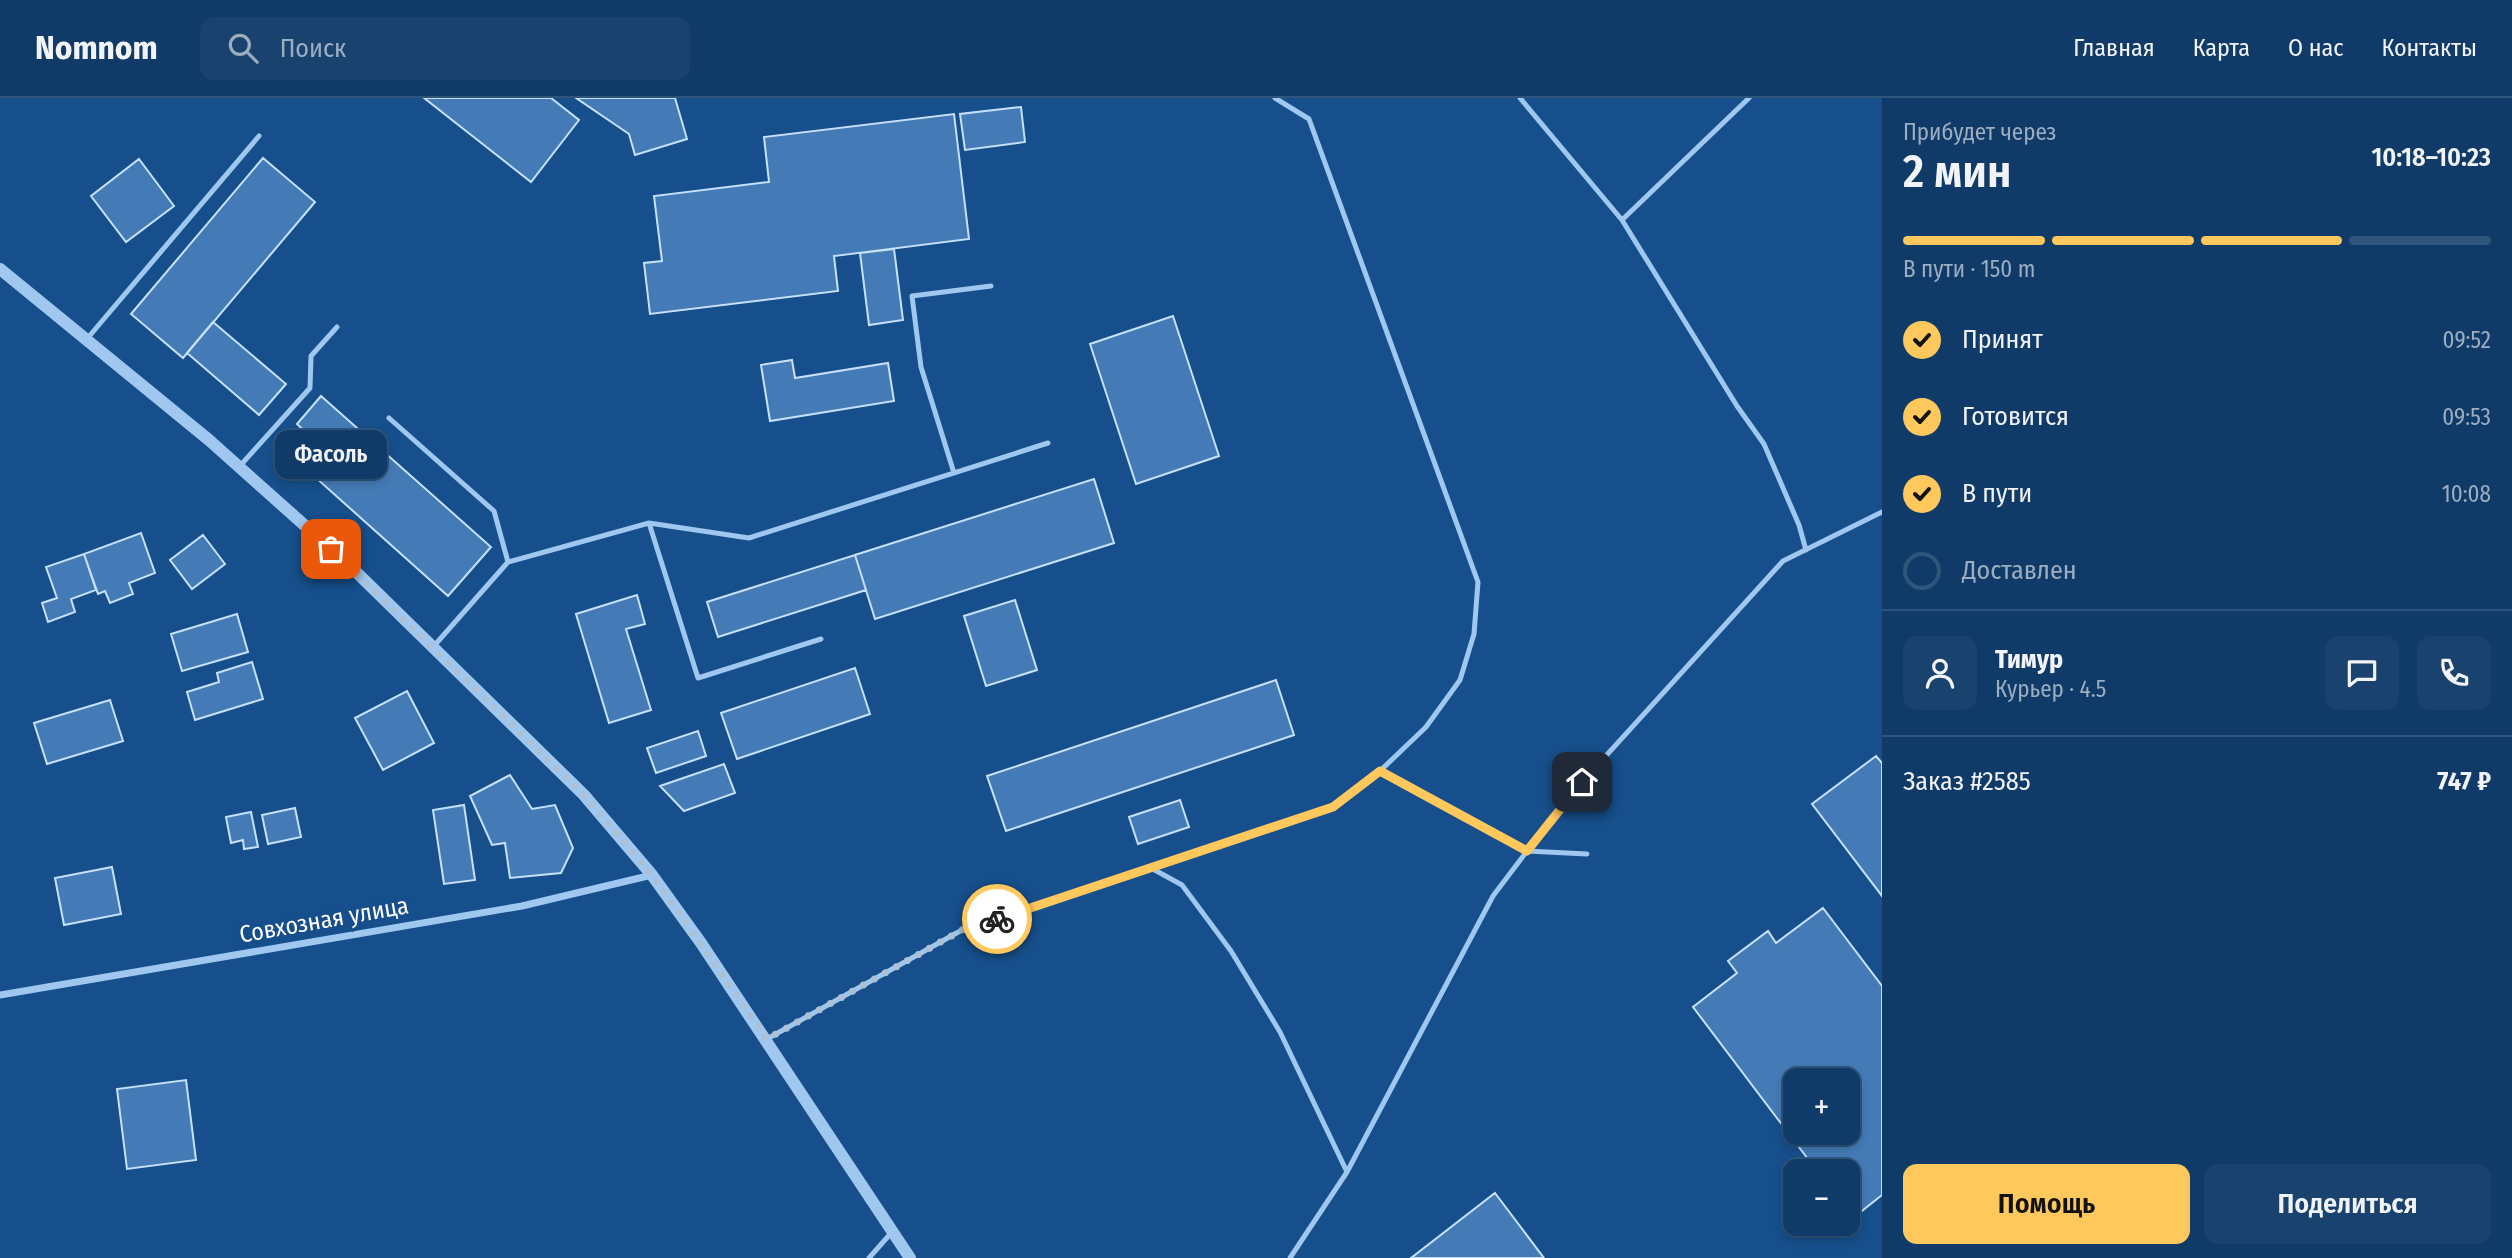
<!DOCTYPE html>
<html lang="ru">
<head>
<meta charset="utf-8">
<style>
  body { margin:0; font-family:"Fira Sans Condensed",sans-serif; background:#19426e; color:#f1f3f6; height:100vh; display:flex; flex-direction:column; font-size:26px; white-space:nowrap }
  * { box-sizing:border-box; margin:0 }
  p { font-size:23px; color:#9cadc0 }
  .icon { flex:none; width:38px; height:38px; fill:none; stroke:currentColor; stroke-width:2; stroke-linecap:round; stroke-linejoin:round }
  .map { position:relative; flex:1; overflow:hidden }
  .sheet { display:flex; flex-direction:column; background:#103b68; width:630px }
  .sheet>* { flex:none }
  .controls { position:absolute; left:1783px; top:970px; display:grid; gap:14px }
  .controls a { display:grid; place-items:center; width:77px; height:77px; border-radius:14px; background:#103b68; box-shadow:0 4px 10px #0003,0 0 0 2px #30557c; font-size:35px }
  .pin { position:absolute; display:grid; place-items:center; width:60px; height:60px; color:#fff; margin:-30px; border-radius:14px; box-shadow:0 4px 10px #0006 }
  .courier { position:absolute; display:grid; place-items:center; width:70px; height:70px; margin:-35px; border:5px solid #ffc85d; border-radius:50%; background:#fff; color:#222; box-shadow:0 2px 9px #0007 }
  .bubble { position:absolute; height:49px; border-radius:14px; background:#103b68; box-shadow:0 4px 10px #0003,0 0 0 2px #30557c; font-size:23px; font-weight:600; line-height:49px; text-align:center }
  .overview em { font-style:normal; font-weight:600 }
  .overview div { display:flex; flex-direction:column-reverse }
  .overview { display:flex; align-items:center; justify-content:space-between; height:119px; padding:0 21px }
  h1 { font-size:46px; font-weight:600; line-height:52px }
  .bar { display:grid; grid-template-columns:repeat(4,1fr); gap:10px 7px; align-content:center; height:84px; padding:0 21px }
  .bar i { height:9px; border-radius:5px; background:#30557c }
  .bar .current { background:#ffc85d }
  .bar p { grid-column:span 4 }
  .line { display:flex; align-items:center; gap:18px; padding:0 21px; border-top:2px solid #30557c }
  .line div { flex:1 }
  .round { display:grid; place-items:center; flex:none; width:74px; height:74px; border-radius:14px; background:#19426e }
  ol { padding:0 21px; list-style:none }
  li { display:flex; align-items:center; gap:21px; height:77px }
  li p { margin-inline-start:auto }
  li .icon { padding:7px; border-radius:50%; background:#ffc85d; color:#111; stroke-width:4 }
  li:last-child { color:#9cadc0 }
  li i { width:38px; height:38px; border:4px solid #30557c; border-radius:50% }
  .button { display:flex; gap:14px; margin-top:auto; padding:14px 21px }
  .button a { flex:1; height:80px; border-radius:14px; background:#ffc85d; color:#111; font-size:28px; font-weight:600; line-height:80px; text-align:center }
  .button a+a { background:#19426e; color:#f1f3f6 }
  header { display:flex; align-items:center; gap:42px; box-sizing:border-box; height:98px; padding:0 35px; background:#103b68; border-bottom:2px solid #30557c }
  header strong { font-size:33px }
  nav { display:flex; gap:38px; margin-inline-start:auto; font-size:24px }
  .search { width:490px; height:63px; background:#19426e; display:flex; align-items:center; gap:18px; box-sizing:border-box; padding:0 24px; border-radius:14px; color:#9cadc0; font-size:26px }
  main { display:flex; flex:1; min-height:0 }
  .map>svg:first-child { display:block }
  .building { fill:#447bb6; stroke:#c6e0fb; stroke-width:2; fill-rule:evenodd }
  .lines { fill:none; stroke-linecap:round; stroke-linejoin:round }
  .service { stroke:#9fc7ef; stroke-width:5 }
  .minor { stroke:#9fc7ef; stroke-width:7 }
  .tertiary { stroke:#9fc7ef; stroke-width:12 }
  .done { stroke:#adc1d6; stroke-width:7; stroke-dasharray:0 12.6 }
  .route { stroke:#ffc85d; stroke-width:9 }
  .labels { text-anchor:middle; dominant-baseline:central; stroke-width:7; stroke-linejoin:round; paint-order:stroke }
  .street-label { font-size:24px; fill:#fff; stroke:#164f8b }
</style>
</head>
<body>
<header>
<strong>Nomnom</strong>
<div class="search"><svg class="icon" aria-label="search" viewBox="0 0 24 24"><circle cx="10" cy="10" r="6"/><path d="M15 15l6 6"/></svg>Поиск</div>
<nav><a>Главная</a><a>Карта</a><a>О нас</a><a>Контакты</a></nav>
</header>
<main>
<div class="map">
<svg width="1882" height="1160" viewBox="0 0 1882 1160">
  <rect width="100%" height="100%" fill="#164f8b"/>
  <!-- building -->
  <path class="building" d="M 424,0 L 551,0 L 579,22 L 531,84 Z
    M 576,0 L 675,0 L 687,41 L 635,57 L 629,36 Z
    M 1021,9 L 1025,44 L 965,52 L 960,16 Z
    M 954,16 L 969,141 L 834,158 L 838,193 L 650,216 L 644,165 L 662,163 L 654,98 L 769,84 L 764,39 Z
    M 263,60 L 315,104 L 183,260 L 131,216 Z
    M 139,61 L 174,108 L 126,144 L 91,98 Z
    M 894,151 L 903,222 L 869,227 L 860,155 Z
    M 1173,218 L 1219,358 L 1136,386 L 1090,246 Z
    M 213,224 L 286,286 L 259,317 L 187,255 Z
    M 792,262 L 795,280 L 888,265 L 894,303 L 770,323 L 761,267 Z
    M 321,298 L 491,449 L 448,498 L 296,362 L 314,342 L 297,326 Z
    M 1094,381 L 1114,445 L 875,521 L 855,457 Z
    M 141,435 L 155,475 L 129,485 L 133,496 L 110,505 L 105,493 L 98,496 L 84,456 Z
    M 203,437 L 225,466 L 192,491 L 170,462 Z
    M 84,456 L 96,492 L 71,501 L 75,514 L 48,524 L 42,505 L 57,500 L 46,469 Z
    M 855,457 L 866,492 L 718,539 L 707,504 Z
    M 637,497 L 645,526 L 626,531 L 651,612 L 609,625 L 576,516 Z
    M 1015,502 L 1037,572 L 986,588 L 964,518 Z
    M 237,516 L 248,554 L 182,573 L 171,536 Z
    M 252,564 L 263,601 L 195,622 L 187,594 L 219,584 L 217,575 Z
    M 855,570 L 870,616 L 737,661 L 721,615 Z
    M 1276,582 L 1294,637 L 1006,733 L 987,678 Z
    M 407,593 L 434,645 L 383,672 L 355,620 Z
    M 110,602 L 123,643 L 47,666 L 34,625 Z
    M 698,633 L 706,658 L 656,675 L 647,650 Z
    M 1876,658 L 1882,665 L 1882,798 L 1812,706 Z
    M 724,666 L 735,695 L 684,713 L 660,688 Z
    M 510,677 L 532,711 L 555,707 L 573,750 L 561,775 L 510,780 L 505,745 L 492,747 L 470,698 Z
    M 1180,702 L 1189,729 L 1138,746 L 1129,719 Z
    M 464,707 L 475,782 L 444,786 L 433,712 Z
    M 295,710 L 301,739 L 268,746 L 262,717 Z
    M 251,714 L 258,749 L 244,751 L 243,742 L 231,745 L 226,719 Z
    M 112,769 L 121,816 L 64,827 L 55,780 Z
    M 1823,810 L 1882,888 L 1882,1097 L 1853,1120 L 1848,1114 L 1848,1073 L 1817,1073 L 1693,909 L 1737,875 L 1728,863 L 1768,833 L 1776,845 ZM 1796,982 L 1848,982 L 1848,1034 L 1796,1034 Z
    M 186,982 L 196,1062 L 127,1071 L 117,991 Z
    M 1495,1095 L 1544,1160 L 1411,1160 Z"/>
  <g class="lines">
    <!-- service -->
    <path class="service" d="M 1520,0 L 1622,122 L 1737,308 L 1764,346 L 1799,427 L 1806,452
      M 1622,122 L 1749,0
      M 86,242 L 259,38
      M 389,320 L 494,413 L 508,464 L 433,549
      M 239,369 L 310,290 L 311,258 L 337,229
      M 954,375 L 921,269 L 912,198 L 991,188
      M 649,425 L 698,580 L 821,541
      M 508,464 L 649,425 L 749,440 L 1048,345
      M 1380,673 L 1527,753 L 1587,756
      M 1151,770 L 1182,787 L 1231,853 L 1280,934 L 1347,1074
      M 767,941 L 962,832 L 1333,710 L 1380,673 L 1426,629 L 1460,582 L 1474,536 L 1478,484 L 1309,21 L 1275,0
      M 869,1160 L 892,1134
      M 1290,1160 L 1347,1074 L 1493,798 L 1564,704 L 1783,463 L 1882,414"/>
    <!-- minor -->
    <path class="minor" d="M 0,897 L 522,808 L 652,777"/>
    <!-- tertiary -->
    <path class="tertiary" d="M 0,171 L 209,342 L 349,467 L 584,697 L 652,777 L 701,845 L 910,1160"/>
  </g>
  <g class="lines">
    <!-- done -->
    <path class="done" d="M 331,451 L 584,697 L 652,777 L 767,941 L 962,832 L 997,821"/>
    <!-- route -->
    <path class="route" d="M 997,821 L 1333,709 L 1380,673 L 1527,753 L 1582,684"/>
  </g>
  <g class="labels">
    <!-- street labels -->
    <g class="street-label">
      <text transform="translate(324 822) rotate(-10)">Совхозная улица</text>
    </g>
  </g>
</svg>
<div class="controls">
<a>+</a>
<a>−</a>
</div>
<div class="pin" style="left:331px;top:451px;background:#ea580c"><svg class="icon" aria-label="bag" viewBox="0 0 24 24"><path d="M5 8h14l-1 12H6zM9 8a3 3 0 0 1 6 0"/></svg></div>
<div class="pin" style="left:1582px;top:684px;background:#1f2937"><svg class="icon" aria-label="home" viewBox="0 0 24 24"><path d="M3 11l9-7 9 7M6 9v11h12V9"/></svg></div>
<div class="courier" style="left:997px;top:821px"><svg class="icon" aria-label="bike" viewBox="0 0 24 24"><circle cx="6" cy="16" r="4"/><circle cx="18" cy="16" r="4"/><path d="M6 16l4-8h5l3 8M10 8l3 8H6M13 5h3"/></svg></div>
<div class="bubble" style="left:275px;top:332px;width:112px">Фасоль</div>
</div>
<section class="sheet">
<div class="overview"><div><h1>2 мин</h1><p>Прибудет через</p></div><em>10:18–10:23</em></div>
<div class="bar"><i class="current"></i><i class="current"></i><i class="current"></i><i></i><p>В пути · 150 m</p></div>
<ol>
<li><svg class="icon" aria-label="check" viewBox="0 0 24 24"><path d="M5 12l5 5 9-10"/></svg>Принят<p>09:52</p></li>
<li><svg class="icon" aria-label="check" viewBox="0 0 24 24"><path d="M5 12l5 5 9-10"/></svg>Готовится<p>09:53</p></li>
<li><svg class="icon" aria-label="check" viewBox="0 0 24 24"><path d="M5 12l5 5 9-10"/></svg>В пути<p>10:08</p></li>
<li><i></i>Доставлен</li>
</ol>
<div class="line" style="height:126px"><a class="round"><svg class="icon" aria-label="person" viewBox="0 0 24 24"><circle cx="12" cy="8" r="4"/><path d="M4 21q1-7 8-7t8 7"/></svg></a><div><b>Тимур</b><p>Курьер · 4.5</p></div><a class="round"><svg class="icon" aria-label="chat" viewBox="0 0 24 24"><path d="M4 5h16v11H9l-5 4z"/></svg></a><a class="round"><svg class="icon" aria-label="phone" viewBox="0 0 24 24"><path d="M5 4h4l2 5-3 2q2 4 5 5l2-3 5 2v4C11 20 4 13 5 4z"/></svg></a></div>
<div class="line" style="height:91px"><div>Заказ #2585</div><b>747 ₽</b></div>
<div class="button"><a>Помощь</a><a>Поделиться</a></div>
</section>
</main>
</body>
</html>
